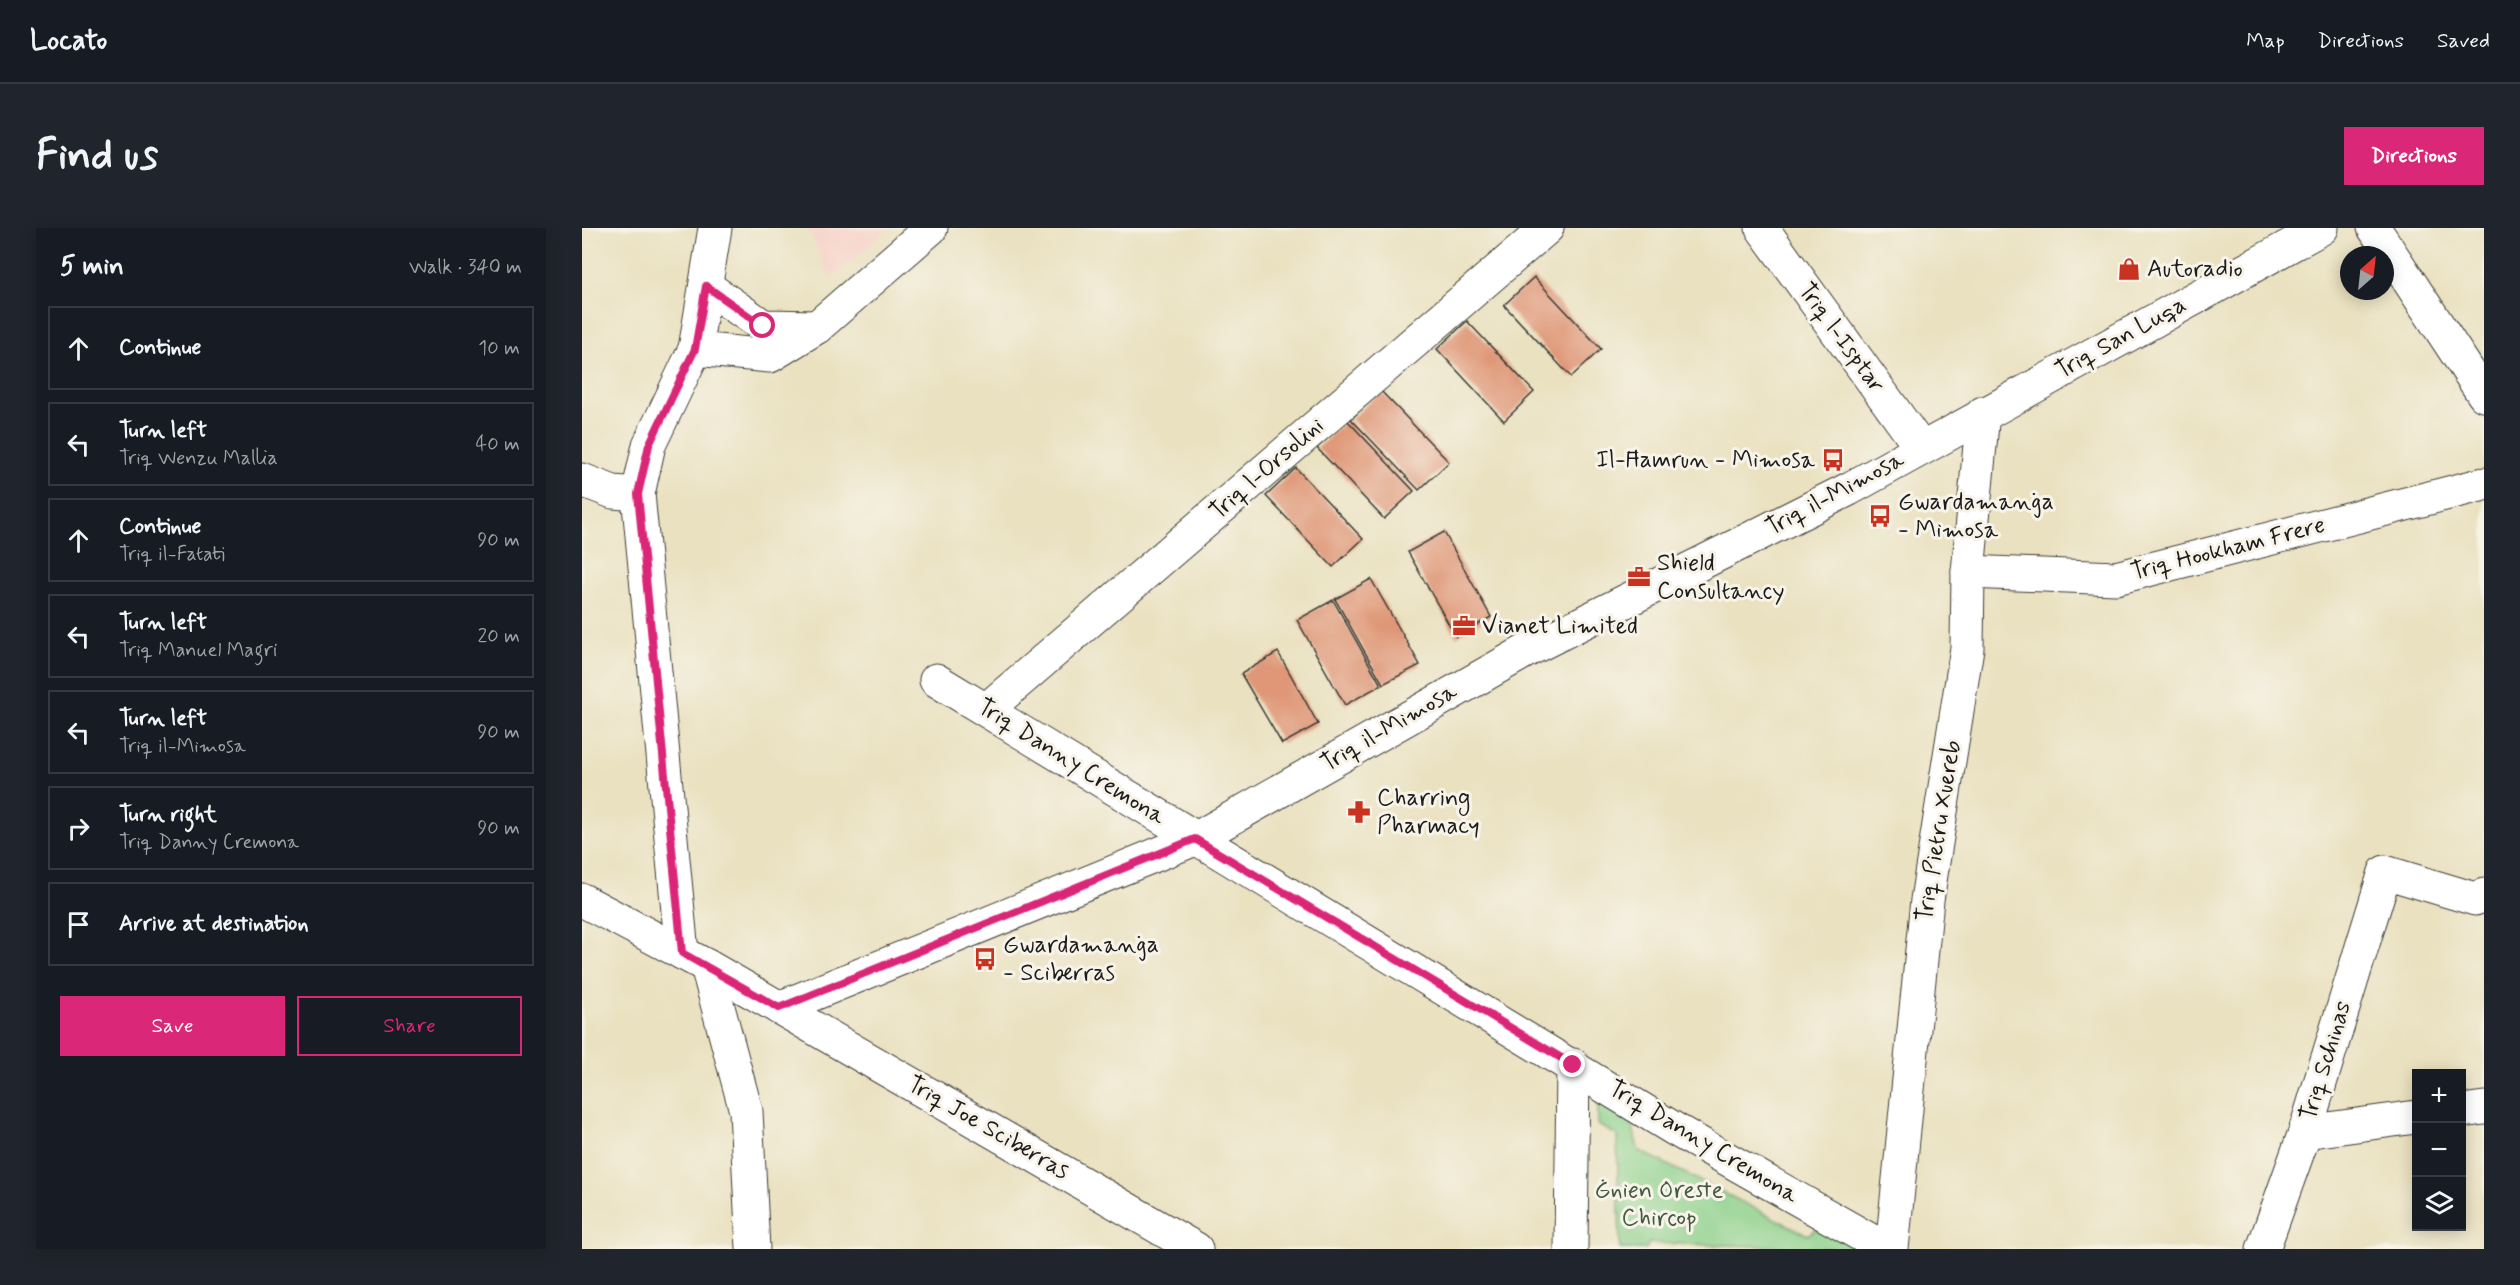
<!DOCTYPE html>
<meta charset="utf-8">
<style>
:root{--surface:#171b24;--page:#20242c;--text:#f1f3f6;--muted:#9ea1a6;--line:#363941;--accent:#db2777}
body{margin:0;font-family:Mynerve,sans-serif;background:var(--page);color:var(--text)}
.controls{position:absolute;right:18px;bottom:18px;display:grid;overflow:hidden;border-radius:0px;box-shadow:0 3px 15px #0003}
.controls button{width:54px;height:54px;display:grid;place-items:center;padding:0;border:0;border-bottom:2px solid var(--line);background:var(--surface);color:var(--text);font:30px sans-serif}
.compass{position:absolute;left:1758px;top:18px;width:54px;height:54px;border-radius:50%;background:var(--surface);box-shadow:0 3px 15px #0003;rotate:27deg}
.stop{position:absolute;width:18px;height:18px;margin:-14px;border:4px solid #db2777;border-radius:50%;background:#fff}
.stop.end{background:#db2777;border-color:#fff;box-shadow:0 2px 6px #0008}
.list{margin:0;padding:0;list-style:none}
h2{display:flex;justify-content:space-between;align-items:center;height:78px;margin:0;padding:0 24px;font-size:26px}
h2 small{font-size:20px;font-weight:400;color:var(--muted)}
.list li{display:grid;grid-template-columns:39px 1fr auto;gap:18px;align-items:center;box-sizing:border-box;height:84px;margin:0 12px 12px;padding:0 12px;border:2px solid var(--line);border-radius:0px}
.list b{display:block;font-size:22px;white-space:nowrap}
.list p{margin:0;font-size:20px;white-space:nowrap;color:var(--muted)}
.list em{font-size:20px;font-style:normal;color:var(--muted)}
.actions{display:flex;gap:12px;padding:18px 24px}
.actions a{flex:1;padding:14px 0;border:2px solid var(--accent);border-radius:0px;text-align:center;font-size:21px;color:var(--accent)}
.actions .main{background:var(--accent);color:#fff}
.icon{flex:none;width:33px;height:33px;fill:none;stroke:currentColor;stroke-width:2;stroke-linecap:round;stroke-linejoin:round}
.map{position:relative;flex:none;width:1902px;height:1021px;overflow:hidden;border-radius:0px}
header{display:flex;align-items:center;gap:36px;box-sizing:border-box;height:84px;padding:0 30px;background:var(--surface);border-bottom:2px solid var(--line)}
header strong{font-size:28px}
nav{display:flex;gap:33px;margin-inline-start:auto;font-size:21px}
.intro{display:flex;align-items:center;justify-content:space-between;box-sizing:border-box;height:144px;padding:0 36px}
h1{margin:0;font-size:42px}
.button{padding:15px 27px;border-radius:0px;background:var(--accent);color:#fff;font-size:21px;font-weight:700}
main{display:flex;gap:36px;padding:0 36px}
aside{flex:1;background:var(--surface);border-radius:0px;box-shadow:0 3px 15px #0003}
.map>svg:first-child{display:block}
</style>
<header>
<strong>Locato</strong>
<nav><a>Map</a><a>Directions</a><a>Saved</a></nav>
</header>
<div class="intro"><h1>Find us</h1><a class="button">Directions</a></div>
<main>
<aside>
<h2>5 min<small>Walk · 340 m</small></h2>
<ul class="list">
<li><svg class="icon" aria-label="ahead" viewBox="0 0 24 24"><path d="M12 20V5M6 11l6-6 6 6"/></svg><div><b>Continue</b></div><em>10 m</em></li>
<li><svg class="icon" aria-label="left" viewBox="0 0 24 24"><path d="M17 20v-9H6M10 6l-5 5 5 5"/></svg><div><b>Turn left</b><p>Triq Wenzu Mallia</p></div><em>40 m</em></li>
<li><svg class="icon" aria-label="ahead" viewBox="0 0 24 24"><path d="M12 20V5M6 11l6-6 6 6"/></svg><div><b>Continue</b><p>Triq il-Fatati</p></div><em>90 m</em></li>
<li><svg class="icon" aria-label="left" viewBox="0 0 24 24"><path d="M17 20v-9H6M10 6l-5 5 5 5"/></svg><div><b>Turn left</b><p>Triq Manuel Magri</p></div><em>20 m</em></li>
<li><svg class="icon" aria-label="left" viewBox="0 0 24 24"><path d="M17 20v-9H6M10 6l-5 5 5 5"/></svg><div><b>Turn left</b><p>Triq il-Mimosa</p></div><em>90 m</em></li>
<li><svg class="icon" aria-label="right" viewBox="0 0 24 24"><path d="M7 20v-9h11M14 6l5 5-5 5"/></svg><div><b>Turn right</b><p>Triq Danny Cremona</p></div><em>90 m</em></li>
<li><svg class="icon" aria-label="arrive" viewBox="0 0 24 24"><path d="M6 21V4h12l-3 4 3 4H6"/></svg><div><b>Arrive at destination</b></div></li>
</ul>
<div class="actions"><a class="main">Save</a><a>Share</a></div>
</aside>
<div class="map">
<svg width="1902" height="1021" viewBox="0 0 1902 1021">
<rect width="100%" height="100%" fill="#f7f3e8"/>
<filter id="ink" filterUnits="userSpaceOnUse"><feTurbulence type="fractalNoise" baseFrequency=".0167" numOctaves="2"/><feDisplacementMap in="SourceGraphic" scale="12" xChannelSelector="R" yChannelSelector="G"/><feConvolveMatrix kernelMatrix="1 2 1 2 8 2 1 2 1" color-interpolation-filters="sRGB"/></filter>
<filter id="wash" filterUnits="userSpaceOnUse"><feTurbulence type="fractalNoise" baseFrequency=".008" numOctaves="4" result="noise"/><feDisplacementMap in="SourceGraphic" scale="24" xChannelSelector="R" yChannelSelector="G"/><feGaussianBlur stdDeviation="1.35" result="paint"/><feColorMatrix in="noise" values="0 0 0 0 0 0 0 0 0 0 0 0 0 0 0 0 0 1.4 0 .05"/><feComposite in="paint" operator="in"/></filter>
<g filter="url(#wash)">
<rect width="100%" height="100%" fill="#eae1c0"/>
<polygon fill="#f7d1c7" points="226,0 308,0 248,51"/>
<polygon fill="#8cd08a" stroke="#547653" stroke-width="1.5" points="1016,867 1048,885 1056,922 1226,1007 1242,994 1281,1021 1067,1015 1064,1021 1038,1021 1035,907 1016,897"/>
<g id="blocks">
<g fill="#df9777">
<polygon points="952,49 1019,121 989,149 922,77"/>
<polygon points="885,93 952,164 922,193 855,121"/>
<polygon points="799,163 867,234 837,262 769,191"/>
<polygon points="765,192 832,263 802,291 735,220"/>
<polygon points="714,240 781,311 751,339 684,268"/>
<polygon points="862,304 909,389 874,409 826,324"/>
<polygon points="789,351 838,437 801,456 753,371"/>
<polygon points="751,372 799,457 763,477 715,392"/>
<polygon points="696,424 736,496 700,516 659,446"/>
</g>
</g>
</g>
<g filter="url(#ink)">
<use href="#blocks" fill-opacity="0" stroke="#3b3a35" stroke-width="1.5"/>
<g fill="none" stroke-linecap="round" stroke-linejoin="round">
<g stroke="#3b3a35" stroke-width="35">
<g id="minor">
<polyline points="1180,0 1339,220"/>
<polyline points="1792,0 1902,167"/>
<polyline points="124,58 181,98 235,99"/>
<polyline points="113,121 188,128 235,99 349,0"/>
<polyline points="0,252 31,264 56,266"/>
<polyline points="1386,344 1534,350 1902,256"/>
<polyline points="354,452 1094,902 1304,1021"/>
<polyline points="404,482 965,0"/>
<polyline points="100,725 56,266 67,217 113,121 133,0"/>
<polyline points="1880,883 1902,880"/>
<polyline points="1723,904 1834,889"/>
<polyline points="989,1021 991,837"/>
<polyline points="1310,1021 1345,672 1385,420 1386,344 1401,185"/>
<polyline points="1681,1021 1723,904 1803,644 1893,671 1902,667"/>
</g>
</g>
<g stroke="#3b3a35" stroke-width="35">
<g id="tertiary">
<polyline points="0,672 125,738 614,1021"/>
<polyline points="125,738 164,883 171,1021"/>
<polyline points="197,780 613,611 944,423 1267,261 1740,0"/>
</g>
</g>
<use href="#minor" stroke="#fff" stroke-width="33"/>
<use href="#tertiary" stroke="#fff" stroke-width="33"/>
</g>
</g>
<g fill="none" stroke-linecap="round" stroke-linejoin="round" filter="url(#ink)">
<polyline stroke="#db2777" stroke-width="8" points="181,98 124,58 113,121 67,217 56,266 100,725 197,780 613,611 991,837"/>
</g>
<defs>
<g id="shop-bare" transform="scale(1.8)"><path d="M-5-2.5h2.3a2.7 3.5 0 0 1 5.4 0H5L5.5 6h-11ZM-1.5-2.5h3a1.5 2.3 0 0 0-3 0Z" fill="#c8321e" stroke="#f7f3e8" stroke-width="2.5" paint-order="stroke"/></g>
<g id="bus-bare" transform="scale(1.8)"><path d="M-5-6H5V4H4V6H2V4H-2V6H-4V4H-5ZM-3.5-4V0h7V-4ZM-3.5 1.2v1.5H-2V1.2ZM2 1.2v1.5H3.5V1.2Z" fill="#c8321e" stroke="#f7f3e8" stroke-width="2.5" paint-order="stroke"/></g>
<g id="office-bare" transform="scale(1.8)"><path d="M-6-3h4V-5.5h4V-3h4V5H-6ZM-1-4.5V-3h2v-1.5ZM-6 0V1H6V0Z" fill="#c8321e" stroke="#f7f3e8" stroke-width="2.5" paint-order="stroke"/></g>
<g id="pharmacy-bare" transform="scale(1.8)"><path d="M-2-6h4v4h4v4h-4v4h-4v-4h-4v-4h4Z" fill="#c8321e" stroke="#f7f3e8" stroke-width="2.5" paint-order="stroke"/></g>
</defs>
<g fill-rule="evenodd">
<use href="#shop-bare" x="1547" y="41"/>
<use href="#bus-bare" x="1251" y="232"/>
<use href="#bus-bare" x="1298" y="288"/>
<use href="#office-bare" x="1057" y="349"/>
<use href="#office-bare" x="882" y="398"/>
<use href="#pharmacy-bare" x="777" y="584"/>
<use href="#bus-bare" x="403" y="731"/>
</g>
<g text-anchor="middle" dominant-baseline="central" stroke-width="6" stroke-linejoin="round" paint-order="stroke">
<g font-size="24" fill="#1c1c1c" stroke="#f7f3e8" text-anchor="start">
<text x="1565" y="41">Autoradio</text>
<text x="1233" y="232" text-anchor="end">Il-Ħamrun - Mimosa</text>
<text x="1316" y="274">Gwardamanġa<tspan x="1316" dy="28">- Mimosa</tspan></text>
<text x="1075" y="335">Shield<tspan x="1075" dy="28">Consultancy</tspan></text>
<text x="900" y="398">Vianet Limited</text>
<text x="795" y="570">Charring<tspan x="795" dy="28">Pharmacy</tspan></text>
<text x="421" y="717">Gwardamanġa<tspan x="421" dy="28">- Sciberras</tspan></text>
</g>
<g font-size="24" fill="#1c1c1c" stroke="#f7f3e8">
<text transform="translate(1259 110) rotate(54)">Triq l-Isptar</text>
<text transform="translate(1539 110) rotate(-29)">Triq San Luqa</text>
<text transform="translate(685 241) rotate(-41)">Triq l-Orsolini</text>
<text transform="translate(1253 266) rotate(-28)">Triq il-Mimosa</text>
<text transform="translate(1646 321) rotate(-14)">Triq Hookham Frere</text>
<text transform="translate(807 500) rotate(-30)">Triq il-Mimosa</text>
<text transform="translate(489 534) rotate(32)">Triq Danny Cremona</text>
<text transform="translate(1357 603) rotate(-81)">Triq Pietru Xuereb</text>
<text transform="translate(1744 833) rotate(-73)">Triq Schinas</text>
<text transform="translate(406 900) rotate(30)">Triq Joe Sciberras</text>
<text transform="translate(1121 914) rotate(31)">Triq Danny Cremona</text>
</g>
<g font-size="24" fill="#435b42" stroke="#f7f3e8">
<text x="1077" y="962">Ġnien Oreste<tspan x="1077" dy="28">Chircop</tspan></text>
</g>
</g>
</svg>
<div class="controls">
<button>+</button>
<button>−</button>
<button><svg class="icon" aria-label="layers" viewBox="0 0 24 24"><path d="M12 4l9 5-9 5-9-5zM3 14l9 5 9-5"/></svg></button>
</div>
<svg class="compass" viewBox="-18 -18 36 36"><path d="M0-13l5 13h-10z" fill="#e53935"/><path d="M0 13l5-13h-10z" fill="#9ea1a6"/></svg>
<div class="stop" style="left:181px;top:98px"></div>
<div class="stop end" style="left:991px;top:837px"></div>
</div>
</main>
